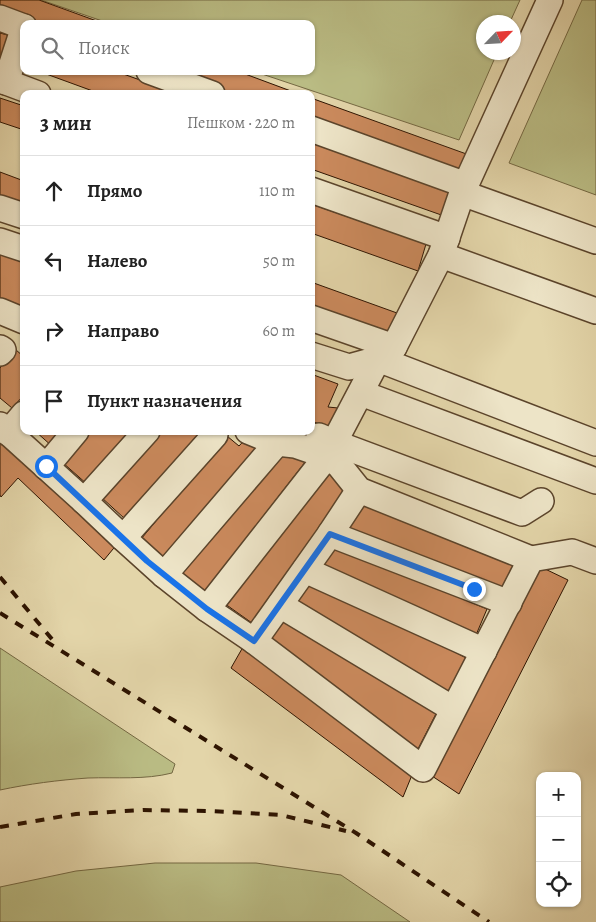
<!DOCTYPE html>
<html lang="ru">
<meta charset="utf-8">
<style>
:root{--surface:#fff;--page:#f6f6f6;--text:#222;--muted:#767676;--line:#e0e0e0}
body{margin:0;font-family:Alegreya,serif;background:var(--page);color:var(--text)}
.controls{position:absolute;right:15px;bottom:15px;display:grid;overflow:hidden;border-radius:10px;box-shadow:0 1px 4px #0004}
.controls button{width:45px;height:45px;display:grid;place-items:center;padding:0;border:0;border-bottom:1px solid var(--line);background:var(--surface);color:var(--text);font:25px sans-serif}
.compass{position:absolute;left:476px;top:15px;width:45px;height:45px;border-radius:50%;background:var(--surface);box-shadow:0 1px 4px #0004;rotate:65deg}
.stop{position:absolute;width:15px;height:15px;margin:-11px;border:4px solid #1a73e8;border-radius:50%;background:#fff}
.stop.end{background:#1a73e8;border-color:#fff;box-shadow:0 1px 5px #0008}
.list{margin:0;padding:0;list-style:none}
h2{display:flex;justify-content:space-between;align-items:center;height:65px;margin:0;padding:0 20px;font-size:21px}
h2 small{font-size:16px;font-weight:400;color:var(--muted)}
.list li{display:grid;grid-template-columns:32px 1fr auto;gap:15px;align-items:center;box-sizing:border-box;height:70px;padding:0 20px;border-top:1px solid var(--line)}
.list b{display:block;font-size:19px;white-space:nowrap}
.list em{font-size:16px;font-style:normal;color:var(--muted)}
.icon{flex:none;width:28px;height:28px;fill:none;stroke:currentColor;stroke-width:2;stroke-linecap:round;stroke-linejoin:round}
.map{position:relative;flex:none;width:596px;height:922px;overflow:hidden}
.search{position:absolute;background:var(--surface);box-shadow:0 1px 4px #0004;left:20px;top:20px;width:295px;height:55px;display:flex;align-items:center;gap:12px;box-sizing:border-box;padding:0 18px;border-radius:10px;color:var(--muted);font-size:19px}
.panel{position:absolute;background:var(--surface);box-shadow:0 1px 4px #0004;left:20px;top:90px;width:295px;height:345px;border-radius:10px}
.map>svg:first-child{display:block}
</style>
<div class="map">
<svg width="596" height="922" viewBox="0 0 596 922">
<rect width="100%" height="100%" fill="#e3d5a9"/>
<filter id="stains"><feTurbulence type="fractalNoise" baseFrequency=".004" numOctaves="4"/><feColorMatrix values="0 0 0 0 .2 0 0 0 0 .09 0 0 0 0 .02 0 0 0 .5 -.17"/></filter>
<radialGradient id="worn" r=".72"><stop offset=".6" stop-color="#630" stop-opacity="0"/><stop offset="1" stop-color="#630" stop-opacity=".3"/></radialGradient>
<g fill="#babc84" stroke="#746842">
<polygon points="41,0 520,0 510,22 484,22 484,52 497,53 459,140 253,71 311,71 311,24 111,24"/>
<polygon points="582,0 596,0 596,195 509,163"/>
<path d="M0,648L175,764L172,773C145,780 116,777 88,778C59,780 28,784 0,790Z"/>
<polygon points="155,863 256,863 341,875 410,922 0,922 0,887 76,871"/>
</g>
<g fill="#cb8a5d" stroke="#2e1401">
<polygon points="0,0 39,0 105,24 34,24 0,11"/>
<polygon points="0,33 11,36 3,58 0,57"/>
<polygon points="38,71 115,71 179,94 101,94"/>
<polygon points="166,71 237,71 299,94 229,94"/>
<polygon points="0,98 24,106 24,130 0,122"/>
<polygon points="311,98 472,156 464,178 311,123"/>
<polygon points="311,140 455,191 447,217 311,169"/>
<polygon points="0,172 24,181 24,204 0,196"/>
<polygon points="311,204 426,244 418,271 311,233"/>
<polygon points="0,253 24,263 24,311 0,302"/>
<polygon points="311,282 397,313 391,335 311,307"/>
<polygon points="15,349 24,357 24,395 12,408 0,398 0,368"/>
<polygon points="311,374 338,384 328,407 338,408 331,428 311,421"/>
<polygon points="35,431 67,431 53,447"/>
<polygon points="88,431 134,431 88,485 62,462"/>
<polygon points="160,431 203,431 125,519 101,497"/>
<polygon points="0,433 118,543 104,560 18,478 1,497 0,495"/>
<polygon points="250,434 262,445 165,560 141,539 227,436 239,446"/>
<polygon points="279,449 290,458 295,451 306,461 202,595 180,577"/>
<polygon points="327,465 351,486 252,623 221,601"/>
<polygon points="365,501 519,565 505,592 349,529"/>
<polygon points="328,543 487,609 476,635 317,569"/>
<polygon points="541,567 568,580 459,794 432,776"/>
<polygon points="309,577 470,660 448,694 293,604"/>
<polygon points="286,619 438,710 418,749 268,642"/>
<polygon points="243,647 412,775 403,797 231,668"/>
</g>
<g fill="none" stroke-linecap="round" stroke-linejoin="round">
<g stroke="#5b442b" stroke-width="28">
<g id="minor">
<polyline points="0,18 24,27"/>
<polyline points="149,71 212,94"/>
<polyline points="0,80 6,82 24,27"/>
<polyline points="6,82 38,94"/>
<polyline points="311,129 466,185"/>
<polyline points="311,190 447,238"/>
<polyline points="462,193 596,241"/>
<polyline points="0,208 24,216"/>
<polyline points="0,241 24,249"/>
<polyline points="441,255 596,311"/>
<polyline points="0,311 24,321"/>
<polyline points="311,318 394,347"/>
<polyline points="0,348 3,350 0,353"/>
<polyline points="311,355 349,367 378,359 596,443"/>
<polyline points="361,393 596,481"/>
<polyline points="0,425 84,501 123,538 164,575 207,609 254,641 423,769 531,559 572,552 596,561"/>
<polyline points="248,431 277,443 295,445 327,456 339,465 359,490 531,559"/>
<polyline points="8,433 24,414"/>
<polyline points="319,436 335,443 522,513 541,501"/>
<polyline points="46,467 76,431"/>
<polyline points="84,501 147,431"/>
<polyline points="330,534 509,603"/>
<polyline points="123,538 215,435"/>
<polyline points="305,570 484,651"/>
<polyline points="164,575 277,443"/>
<polyline points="280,605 453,709"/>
<polyline points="207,609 327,456 378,359 394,347 441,255 462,193 550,0"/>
<polyline points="254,641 330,534 359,490"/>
</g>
</g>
<use href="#minor" stroke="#ede4c7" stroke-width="25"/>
<g stroke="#2e1401" stroke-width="4" stroke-dasharray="9 9" stroke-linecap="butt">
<polyline points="0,577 56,644"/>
<polyline points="0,613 356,833 489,922"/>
<polyline points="0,827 76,814 143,810 209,811 281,815 346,831"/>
</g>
</g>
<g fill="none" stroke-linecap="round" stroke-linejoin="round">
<polyline stroke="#1a73e8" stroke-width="6" points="46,466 147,561 207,609 254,641 330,534 474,589"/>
</g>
<rect width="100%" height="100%" filter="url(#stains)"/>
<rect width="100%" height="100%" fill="url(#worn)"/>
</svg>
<div class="controls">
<button>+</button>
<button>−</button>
<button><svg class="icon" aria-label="locate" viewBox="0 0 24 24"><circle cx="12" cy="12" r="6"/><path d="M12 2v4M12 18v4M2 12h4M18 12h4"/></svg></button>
</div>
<svg class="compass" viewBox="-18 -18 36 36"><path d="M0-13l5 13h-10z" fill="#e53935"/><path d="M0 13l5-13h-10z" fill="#767676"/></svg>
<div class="stop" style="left:46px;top:466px"></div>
<div class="stop end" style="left:474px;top:589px"></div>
<div class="search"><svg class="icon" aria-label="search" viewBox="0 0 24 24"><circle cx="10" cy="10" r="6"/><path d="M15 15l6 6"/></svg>Поиск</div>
<section class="panel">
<h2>3 мин<small>Пешком · 220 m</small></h2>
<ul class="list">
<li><svg class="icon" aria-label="ahead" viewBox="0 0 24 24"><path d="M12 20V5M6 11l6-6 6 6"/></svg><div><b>Прямо</b></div><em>110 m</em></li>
<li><svg class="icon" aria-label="left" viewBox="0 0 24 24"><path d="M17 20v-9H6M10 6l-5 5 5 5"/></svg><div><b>Налево</b></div><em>50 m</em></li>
<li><svg class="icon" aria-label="right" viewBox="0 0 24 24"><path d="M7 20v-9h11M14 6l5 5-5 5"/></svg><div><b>Направо</b></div><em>60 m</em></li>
<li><svg class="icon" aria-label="arrive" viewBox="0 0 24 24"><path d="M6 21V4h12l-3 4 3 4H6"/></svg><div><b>Пункт назначения</b></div></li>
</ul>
</section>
</div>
